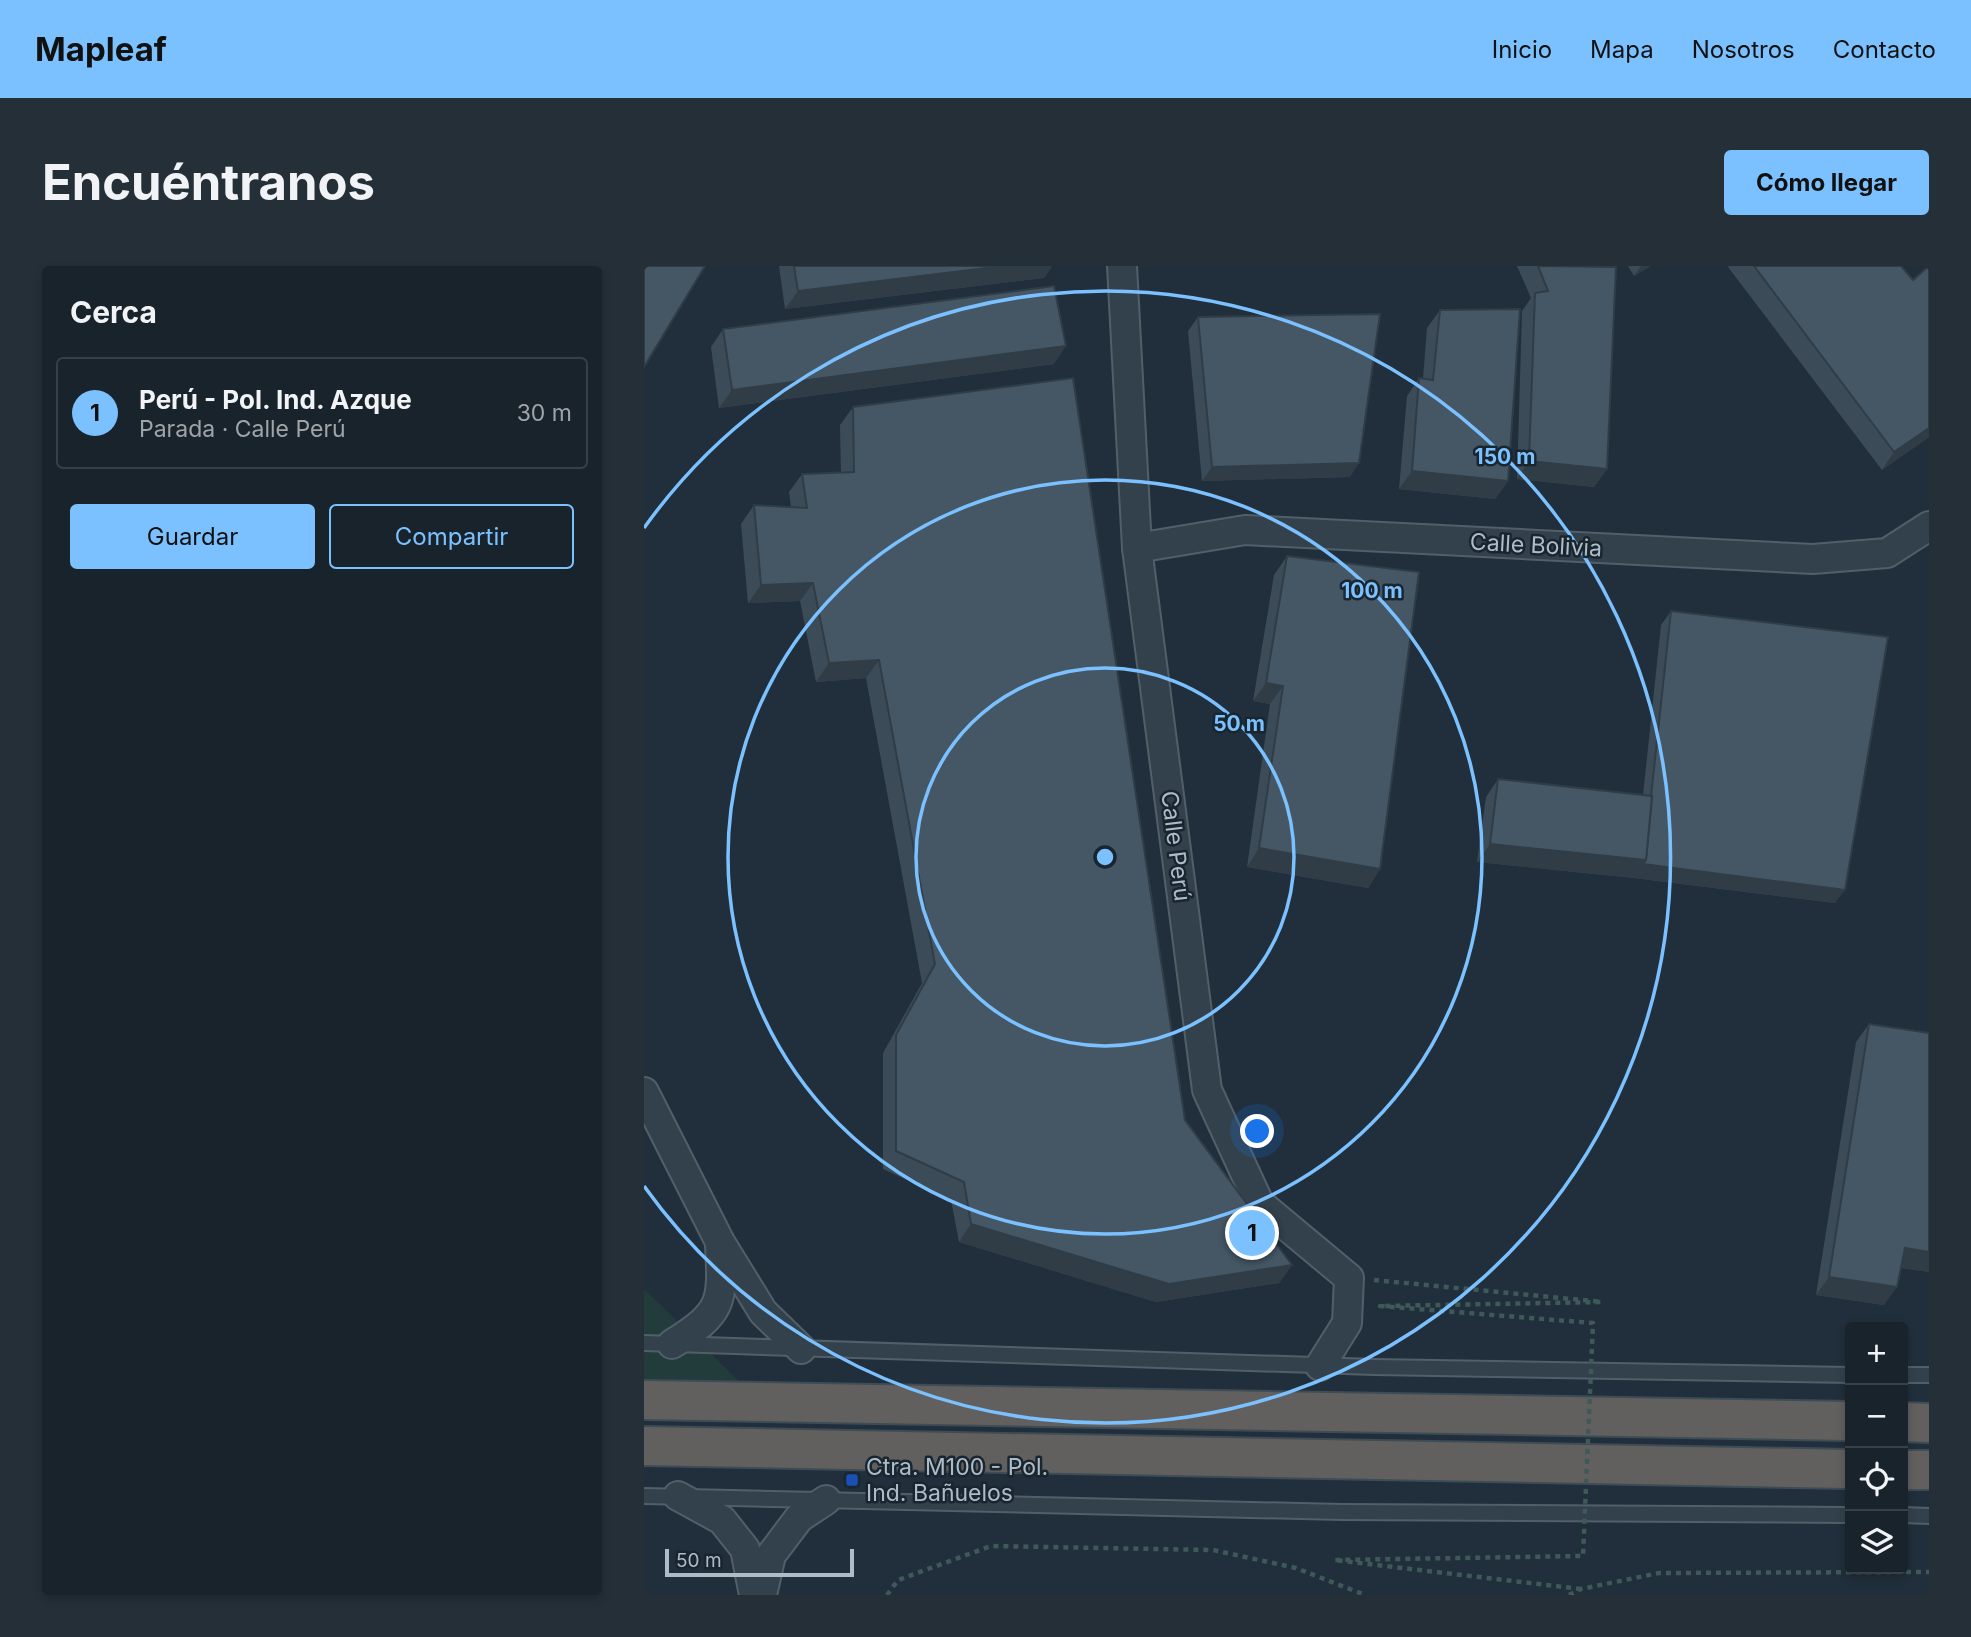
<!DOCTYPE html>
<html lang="es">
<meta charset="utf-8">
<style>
:root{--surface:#18232c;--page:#252f38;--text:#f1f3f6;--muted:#9fa4a9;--line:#364048;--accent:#7cc1ff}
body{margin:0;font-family:Inter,sans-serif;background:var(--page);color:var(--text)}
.controls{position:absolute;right:21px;bottom:21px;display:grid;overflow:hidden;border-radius:7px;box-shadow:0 4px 10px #0003}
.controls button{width:63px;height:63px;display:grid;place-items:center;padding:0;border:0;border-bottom:2px solid var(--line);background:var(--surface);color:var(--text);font:35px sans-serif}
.scale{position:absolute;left:21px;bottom:18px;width:189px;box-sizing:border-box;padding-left:7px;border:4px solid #aebcc8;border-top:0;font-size:19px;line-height:24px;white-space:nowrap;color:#aebcc8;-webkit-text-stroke:5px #192630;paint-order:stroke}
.you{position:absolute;left:614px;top:866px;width:24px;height:24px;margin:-18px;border:5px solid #fff;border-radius:50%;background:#1a73e8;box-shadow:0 0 0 10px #1a73e833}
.badge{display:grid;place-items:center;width:46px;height:46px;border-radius:50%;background:var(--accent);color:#111;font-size:23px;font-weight:700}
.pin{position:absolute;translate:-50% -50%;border:4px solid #fff;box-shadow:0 2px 7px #0006}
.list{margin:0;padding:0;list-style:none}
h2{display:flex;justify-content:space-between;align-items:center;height:91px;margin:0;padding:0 28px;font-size:30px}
h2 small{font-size:23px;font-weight:400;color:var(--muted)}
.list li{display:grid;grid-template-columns:46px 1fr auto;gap:21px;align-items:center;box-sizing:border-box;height:112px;margin:0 14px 14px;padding:0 14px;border:2px solid var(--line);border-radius:7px}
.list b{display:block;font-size:26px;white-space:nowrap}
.list p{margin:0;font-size:23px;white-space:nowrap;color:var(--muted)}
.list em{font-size:23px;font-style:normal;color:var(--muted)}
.actions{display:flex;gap:14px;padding:21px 28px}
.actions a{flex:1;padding:16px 0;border:2px solid var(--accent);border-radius:7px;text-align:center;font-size:24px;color:var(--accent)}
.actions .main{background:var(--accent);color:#111}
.icon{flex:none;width:38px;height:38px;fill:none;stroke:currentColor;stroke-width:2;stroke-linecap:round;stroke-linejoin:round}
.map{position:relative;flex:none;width:1285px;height:1329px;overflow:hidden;border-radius:7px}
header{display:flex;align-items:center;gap:42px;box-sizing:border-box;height:98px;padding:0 35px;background:var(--accent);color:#111}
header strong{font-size:33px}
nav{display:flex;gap:38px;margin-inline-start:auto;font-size:24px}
.intro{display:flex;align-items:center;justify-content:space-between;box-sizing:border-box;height:168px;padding:0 42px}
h1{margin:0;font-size:49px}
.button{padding:18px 32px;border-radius:7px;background:var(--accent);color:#111;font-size:24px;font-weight:700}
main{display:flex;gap:42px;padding:0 42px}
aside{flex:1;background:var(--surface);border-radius:7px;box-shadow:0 4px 10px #0003}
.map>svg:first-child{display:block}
</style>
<header>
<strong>Mapleaf</strong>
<nav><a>Inicio</a><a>Mapa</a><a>Nosotros</a><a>Contacto</a></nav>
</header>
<div class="intro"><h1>Encuéntranos</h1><a class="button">Cómo llegar</a></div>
<main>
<aside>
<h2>Cerca<small></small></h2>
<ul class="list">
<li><span class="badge">1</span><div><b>Perú - Pol. Ind. Azque</b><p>Parada · Calle Perú</p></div><em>30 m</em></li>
</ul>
<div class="actions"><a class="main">Guardar</a><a>Compartir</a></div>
</aside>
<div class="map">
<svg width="1285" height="1329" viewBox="0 0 1285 1329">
<rect width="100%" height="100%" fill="#202f3b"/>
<polygon fill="#223c3c" points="0,1023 103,1123 0,1125"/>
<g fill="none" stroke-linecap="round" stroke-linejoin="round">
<g stroke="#515f69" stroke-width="18">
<g id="service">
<polyline points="0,1077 730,1101 1206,1109"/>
<polyline points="1259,1109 1285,1109"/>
<polyline points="0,1230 698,1246 1206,1249"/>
<polyline points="1259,1249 1285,1250"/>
</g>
</g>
<g stroke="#515f69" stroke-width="32">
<g id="minor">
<polyline points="478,0 493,282 563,824 615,937 705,1012 703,1057 676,1100"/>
<polyline points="493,282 601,264 1169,293 1243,287 1285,260"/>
<polyline points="0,826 76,976 119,1046 157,1083"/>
<path d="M28,1078C79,1046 79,1037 76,979"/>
<polyline points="34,1230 78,1254 101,1283 110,1329"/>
<polyline points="118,1329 127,1289 155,1252 182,1234"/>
</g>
</g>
<g stroke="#3e4c56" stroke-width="42">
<g id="trunk">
<polyline points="0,1134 1206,1155"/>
<polyline points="1259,1156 1285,1157"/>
<polyline points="0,1180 1206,1203"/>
<polyline points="1259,1204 1285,1204"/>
</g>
</g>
<g stroke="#3f5958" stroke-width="4.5" stroke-dasharray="5 5" stroke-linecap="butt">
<polyline points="730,1014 959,1036"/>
<polyline points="243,1329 254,1314 347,1280 569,1284 652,1302 721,1329"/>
<polyline points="925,1329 937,1323 1015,1307 1285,1306"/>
</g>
<use href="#service" stroke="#33414c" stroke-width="14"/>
<use href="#minor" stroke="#33414c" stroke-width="28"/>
<use href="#trunk" stroke="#62605e" stroke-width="38"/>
<polyline stroke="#3f5958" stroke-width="4.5" stroke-dasharray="5 5" stroke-linecap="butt" points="937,1323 690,1294 939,1290 949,1057 736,1040 959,1036"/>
</g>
<g fill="#3b4b57">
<polygon points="135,0 408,0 400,12 141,43"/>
<polygon points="873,0 972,0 963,203 950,221 873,213 878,45 887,32"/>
<polygon points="984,0 1007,0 990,10"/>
<polygon points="1085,0 1257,0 1285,171 1238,204 1084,1"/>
<polygon points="796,44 864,215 851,233 755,223 763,130 775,112 779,112 783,62"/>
<polygon points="554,51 706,211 558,215 544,65"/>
<polygon points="79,63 410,98 75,142 67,81"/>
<polygon points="209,141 541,854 648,999 635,1017 512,1036 315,976 307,934 239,903 239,787 278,717 222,412 172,416 156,335 104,337 97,258 110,239 147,241 145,226 158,208 197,207 196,159"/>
<polygon points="643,290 736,603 724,622 603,601 626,438 609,435 630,309"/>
<polygon points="1027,345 1191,637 990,612 833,596 842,531 854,513 999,529 1017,359"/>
<polygon points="1225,758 1285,767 1285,1006 1257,1002 1240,1039 1172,1029 1212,776"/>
</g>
<g fill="#303d47">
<polygon points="359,0 408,0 400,12 141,43 154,25"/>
<polygon points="997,0 1007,0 990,10"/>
<polygon points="422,80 410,98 75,142 88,124"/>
<polygon points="1285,162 1285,171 1238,204 1250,186"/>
<polygon points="885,195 963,203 950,221 873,213"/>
<polygon points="715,197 706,211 558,215 568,201"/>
<polygon points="768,205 864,215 851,233 755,223"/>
<polygon points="169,317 156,335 104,337 117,319"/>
<polygon points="235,394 222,412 172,416 185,397"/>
<polygon points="622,417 639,420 626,438 609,435"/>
<polygon points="846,578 1002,594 1201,624 1191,637 990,612 833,596"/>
<polygon points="615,582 736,603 724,622 603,601"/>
<polygon points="327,958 648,999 635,1017 512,1036 315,976"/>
<polygon points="1261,982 1285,986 1285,1006 1248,1000"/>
<polygon points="1185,1011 1253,1021 1240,1039 1172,1029"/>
</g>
<g fill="#455765" stroke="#303d47" stroke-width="2">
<polygon points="0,0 61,0 0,101"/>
<polygon points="150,0 359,0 154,25"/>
<polygon points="894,0 972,1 963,203 885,195 891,27 904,25"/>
<polygon points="1110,0 1257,0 1269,14 1285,0 1285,162 1250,186"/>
<polygon points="410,20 422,80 88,124 79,63"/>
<polygon points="876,43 864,215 768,205 775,112 789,114 796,44"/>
<polygon points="736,48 715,197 568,201 554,51"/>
<polygon points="429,112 541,854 648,999 525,1018 327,958 320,916 252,885 252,769 291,698 235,394 185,397 169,317 117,319 110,239 163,242 158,208 210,206 209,141"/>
<polygon points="643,290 775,306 736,603 615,582 639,420 622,417"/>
<polygon points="1027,345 1244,371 1201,624 999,598 1002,594 1008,530 1007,530"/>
<polygon points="854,513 1008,530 1002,594 846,578"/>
<polygon points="1225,758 1285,767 1285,986 1261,982 1253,1021 1185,1011"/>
</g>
<g fill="none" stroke="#7cc1ff" stroke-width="3.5">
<circle cx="461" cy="591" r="189"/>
<circle cx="461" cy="591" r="377"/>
<path d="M0 262A566 566 0 1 1 0 920"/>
</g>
<rect fill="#1a4fb4" stroke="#192630" stroke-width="2.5" x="201" y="1207" width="14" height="14" rx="3.5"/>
<g text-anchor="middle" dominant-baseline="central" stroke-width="5" stroke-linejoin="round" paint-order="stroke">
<g font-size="23" fill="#aebcc8" stroke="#192630">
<text transform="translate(892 279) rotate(3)">Calle Bolivia</text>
<text transform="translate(532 580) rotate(83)">Calle Perú</text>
</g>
<g font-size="23" fill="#aebcc8" stroke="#192630" text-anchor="start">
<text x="222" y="1201">Ctra. M100 - Pol.<tspan x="222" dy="26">Ind. Bañuelos</tspan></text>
</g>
</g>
<circle cx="461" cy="591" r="10" fill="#7cc1ff" stroke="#192630" stroke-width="3.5"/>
<g font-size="21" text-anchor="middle" font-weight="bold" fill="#7cc1ff" stroke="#192630" stroke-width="5" stroke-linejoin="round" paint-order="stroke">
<text x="861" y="198">150 m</text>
<text x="728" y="332">100 m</text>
<text x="595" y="465">50 m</text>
</g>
</svg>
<div class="controls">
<button>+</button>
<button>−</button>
<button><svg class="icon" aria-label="locate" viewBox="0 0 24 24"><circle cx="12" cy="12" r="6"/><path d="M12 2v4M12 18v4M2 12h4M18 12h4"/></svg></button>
<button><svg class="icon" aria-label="layers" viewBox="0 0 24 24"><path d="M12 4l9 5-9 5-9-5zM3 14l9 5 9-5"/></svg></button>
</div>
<div class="scale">50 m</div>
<div class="you"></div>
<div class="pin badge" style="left:608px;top:967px">1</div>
</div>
</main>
